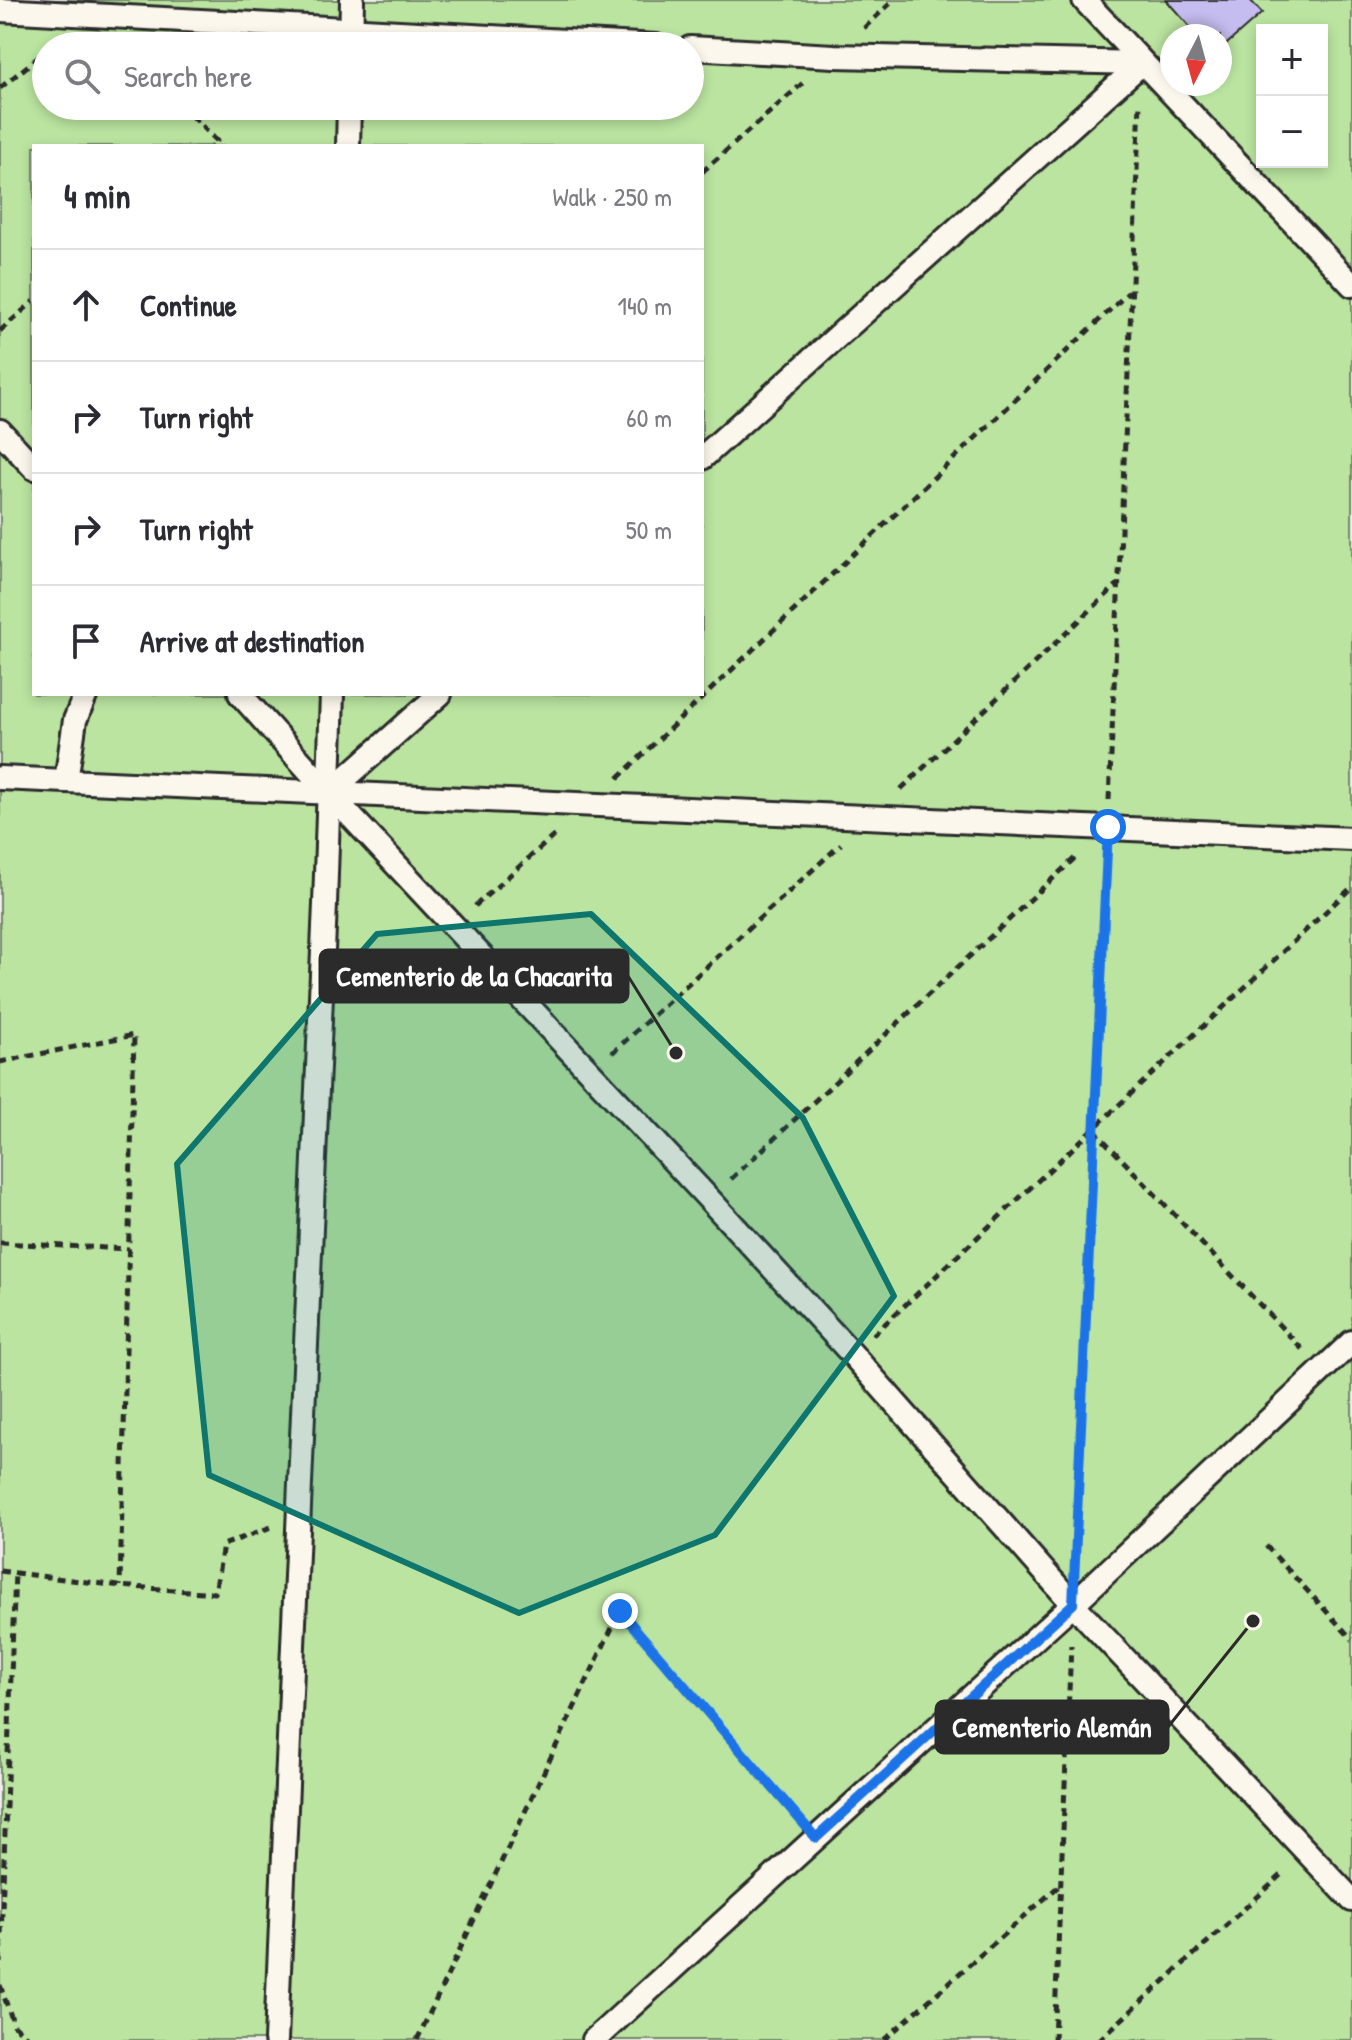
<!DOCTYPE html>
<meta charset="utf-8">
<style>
:root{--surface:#fff;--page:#f7f7f7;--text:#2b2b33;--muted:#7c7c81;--line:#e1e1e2}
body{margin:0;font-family:"Patrick Hand",sans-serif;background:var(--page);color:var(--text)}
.controls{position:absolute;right:24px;top:24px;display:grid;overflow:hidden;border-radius:0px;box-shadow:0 4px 12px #0003}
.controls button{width:72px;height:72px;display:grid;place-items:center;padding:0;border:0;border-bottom:2px solid var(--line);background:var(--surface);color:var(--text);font:40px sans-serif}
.compass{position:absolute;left:1160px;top:24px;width:72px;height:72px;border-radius:50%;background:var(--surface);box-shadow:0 4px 12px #0003;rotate:186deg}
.stop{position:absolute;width:24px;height:24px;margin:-18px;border:6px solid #1a73e8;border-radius:50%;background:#fff}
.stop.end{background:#1a73e8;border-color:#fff;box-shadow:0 2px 8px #0008}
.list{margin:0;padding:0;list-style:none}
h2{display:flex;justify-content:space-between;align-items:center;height:104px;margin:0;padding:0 32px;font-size:34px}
h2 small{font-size:26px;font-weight:400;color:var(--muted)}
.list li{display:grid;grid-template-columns:52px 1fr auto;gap:24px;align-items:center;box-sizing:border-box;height:112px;padding:0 32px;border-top:2px solid var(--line)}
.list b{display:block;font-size:30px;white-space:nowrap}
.list em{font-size:26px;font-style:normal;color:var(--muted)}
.icon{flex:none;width:44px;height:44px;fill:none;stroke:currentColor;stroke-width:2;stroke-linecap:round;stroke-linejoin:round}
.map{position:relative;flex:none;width:1352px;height:2040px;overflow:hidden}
.search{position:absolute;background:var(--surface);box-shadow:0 4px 12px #0003;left:32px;top:32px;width:672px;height:88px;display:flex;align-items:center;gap:20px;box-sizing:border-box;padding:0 28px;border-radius:44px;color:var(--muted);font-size:30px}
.panel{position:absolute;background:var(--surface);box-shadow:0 4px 12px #0003;left:32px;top:144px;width:672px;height:552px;border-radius:0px}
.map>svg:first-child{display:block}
</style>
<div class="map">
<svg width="1352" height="2040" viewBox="0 0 1352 2040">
<rect width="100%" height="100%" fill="#f0ebed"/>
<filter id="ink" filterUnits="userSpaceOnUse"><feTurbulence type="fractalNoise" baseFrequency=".0125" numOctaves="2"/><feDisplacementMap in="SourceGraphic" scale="16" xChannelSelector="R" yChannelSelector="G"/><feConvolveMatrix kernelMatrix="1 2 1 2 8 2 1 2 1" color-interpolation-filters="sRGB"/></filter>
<g filter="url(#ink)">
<path fill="#bae4a0" stroke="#728866" stroke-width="2" fill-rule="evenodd" d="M0,0H1352V2040H0ZM1262,30H1322V162H1262ZM1172,36H1220V84H1172ZM46,46H690V106H46ZM34,146H702V694H34Z"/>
<polygon fill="#c5bdef" stroke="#2b2b2b" stroke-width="2" points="1166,0 1250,0 1262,13 1220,50 1220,36 1198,36"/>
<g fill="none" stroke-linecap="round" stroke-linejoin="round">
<g stroke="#2b2b2b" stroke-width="28">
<g id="service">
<polyline points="1084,0 1352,285"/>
<polyline points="0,10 657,46"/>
<polyline points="351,46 352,0"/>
<polyline points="690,48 834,56 1142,63"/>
<polyline points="348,146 349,106"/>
<polyline points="0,431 34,468"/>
<polyline points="702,458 1142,63"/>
<polyline points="240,694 329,793 709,1199 852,1354 1073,1604 1352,1900"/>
<polyline points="0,778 1352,839"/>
<polyline points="66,781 75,720 86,694"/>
<polyline points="329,793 440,694"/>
<polyline points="276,2040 325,904 332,694"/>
<polyline points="594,2040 1073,1604 1352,1342"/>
</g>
</g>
<g stroke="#2b2b2b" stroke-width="5" stroke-dasharray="8 6" stroke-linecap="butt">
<polyline points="864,28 894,0"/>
<polyline points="0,88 46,51"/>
<polyline points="182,106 217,141 212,146"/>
<polyline points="702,172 803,83"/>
<polyline points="0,331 34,301"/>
<polyline points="618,778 1132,289"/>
<polyline points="901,789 1118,584"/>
<polyline points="1109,800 1140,103"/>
<polyline points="475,906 557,833"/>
<polyline points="612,1053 841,844"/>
<polyline points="0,1062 134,1035 120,1586"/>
<polyline points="1094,1130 1302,1349"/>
<polyline points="731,1179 1077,856"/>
<polyline points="0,1243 129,1249"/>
<polyline points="873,1335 1352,887"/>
<polyline points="1266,1546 1352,1639"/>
<polyline points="1075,1559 1107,854"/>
<polyline points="0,1571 120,1586 215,1593 223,1545 271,1527"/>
<polyline points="0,1963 15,1572"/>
<polyline points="0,1985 14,2025 31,2040"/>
<polyline points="417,2040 620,1611 797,1816"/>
<polyline points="884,2040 1060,1885"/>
<polyline points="1054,2040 1071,1645"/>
<polyline points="1099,2040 1285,1872"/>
</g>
<use href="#service" stroke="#fbf7ec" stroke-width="22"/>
</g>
</g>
<g fill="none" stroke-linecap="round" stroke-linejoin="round" filter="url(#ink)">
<polyline stroke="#1a73e8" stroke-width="10" points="620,1611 816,1838 1073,1604 1108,827"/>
</g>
<path fill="#0f766e" fill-opacity="0.2" stroke="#0f766e" stroke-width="6" stroke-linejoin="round" d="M591,914L803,1118L894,1296L715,1535L519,1613L209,1475L177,1164L377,934Z"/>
<path fill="none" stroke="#2b2b2b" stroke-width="3" d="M676 1053L628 976M1253 1621L1168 1727"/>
<g fill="#2b2b2b" stroke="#fbf7ec" stroke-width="3">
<circle cx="676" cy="1053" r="8"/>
<circle cx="1253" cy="1621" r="8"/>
</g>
<g fill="#2b2b2b" stroke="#2b2b2b" stroke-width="3">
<rect x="320" y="950" width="308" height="52" rx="8"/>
<rect x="936" y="1701" width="232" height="52" rx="8"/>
</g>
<g font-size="28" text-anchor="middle" font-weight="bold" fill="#fff">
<text x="474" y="986">Cementerio de la Chacarita</text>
<text x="1052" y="1737">Cementerio Alemán</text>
</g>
</svg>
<div class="controls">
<button>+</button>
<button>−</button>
</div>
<svg class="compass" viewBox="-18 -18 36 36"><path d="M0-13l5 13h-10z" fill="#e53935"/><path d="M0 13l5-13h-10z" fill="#7c7c81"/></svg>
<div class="stop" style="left:1108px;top:827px"></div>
<div class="stop end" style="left:620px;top:1611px"></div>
<div class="search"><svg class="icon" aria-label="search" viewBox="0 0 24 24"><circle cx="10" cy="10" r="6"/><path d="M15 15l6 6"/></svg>Search here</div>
<section class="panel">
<h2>4 min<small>Walk · 250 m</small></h2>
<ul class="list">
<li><svg class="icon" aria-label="ahead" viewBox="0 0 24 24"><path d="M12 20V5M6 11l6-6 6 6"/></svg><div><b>Continue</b></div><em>140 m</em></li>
<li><svg class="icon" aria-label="right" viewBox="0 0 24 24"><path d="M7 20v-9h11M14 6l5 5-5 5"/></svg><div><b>Turn right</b></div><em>60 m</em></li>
<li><svg class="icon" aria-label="right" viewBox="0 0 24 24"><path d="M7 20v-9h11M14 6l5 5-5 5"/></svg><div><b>Turn right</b></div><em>50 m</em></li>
<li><svg class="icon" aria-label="arrive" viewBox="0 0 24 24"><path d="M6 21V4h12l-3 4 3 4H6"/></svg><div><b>Arrive at destination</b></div></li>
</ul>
</section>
</div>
